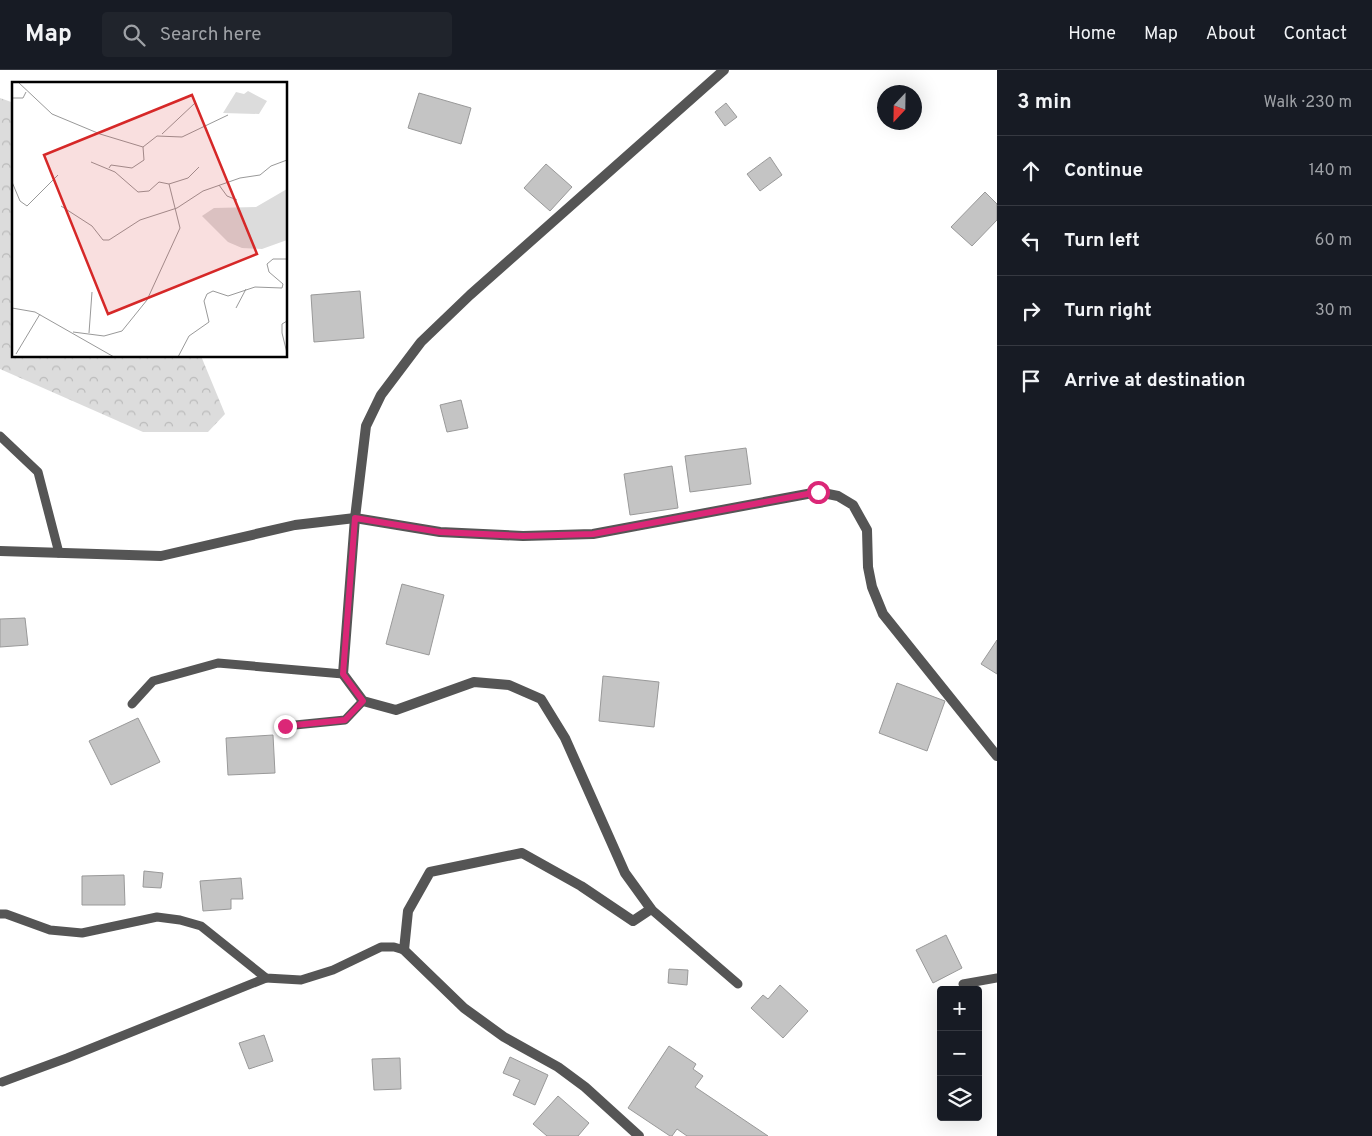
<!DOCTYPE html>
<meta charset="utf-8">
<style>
:root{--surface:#171b24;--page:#20242c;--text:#f1f3f6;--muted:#9ea1a6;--line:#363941}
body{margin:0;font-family:Overpass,sans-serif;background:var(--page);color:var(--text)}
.controls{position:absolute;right:15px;bottom:15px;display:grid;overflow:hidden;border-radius:5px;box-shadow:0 5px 20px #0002}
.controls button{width:45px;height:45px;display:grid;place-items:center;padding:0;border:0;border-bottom:1px solid var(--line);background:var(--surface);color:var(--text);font:25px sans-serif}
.compass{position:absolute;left:877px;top:15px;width:45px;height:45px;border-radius:50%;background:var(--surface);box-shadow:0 5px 20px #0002;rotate:202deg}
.stop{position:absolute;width:15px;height:15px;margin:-11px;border:4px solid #db2777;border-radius:50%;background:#fff}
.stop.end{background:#db2777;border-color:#fff;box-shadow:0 1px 5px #0008}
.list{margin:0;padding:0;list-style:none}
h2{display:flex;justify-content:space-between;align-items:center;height:65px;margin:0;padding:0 20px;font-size:21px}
h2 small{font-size:16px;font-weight:400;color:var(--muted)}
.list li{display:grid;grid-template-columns:32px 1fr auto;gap:15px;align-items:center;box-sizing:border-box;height:70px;padding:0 20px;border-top:1px solid var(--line)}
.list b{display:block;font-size:19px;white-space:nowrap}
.list em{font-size:16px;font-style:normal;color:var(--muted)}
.icon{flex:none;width:28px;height:28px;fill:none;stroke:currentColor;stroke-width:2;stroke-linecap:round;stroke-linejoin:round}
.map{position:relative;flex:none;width:997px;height:1066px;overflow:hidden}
header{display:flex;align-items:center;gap:30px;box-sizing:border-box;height:70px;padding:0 25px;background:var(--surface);border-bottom:1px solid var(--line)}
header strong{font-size:24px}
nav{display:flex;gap:28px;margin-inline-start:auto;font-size:18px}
.search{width:350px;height:45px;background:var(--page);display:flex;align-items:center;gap:12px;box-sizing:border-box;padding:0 18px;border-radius:5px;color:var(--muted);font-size:19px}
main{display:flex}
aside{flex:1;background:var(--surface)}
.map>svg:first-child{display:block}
</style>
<header>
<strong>Map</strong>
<div class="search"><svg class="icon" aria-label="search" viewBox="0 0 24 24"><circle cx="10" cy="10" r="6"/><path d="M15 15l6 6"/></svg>Search here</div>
<nav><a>Home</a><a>Map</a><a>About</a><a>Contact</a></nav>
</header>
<main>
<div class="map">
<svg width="997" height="1066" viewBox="0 0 997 1066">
<defs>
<pattern id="forest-crowns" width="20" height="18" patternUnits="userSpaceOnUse" patternTransform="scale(1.25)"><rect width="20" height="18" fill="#dcdcdc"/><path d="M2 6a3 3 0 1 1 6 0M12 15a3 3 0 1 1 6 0" fill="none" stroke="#bbb"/></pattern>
</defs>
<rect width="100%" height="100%" fill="#fff"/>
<polygon fill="url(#forest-crowns)" points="0,28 14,33 14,286 201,286 225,344 208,362 143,362 0,299"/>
<g fill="#c4c4c4" stroke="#999">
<polygon points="419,23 471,38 461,74 408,58"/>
<polygon points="726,33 737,47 725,56 715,42"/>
<polygon points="770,87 782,105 760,121 747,104"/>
<polygon points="546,94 572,117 550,141 524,118"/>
<polygon points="985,122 997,134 997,150 972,176 951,157"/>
<polygon points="360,221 364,268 314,272 311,225"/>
<polygon points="461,330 468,358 447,362 440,335"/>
<polygon points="746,378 751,414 690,422 685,386"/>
<polygon points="672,396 678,438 630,445 624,404"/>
<polygon points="402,514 444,525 429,585 386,574"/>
<polygon points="25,548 28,575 0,577 0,549"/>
<polygon points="997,570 997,604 981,594"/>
<polygon points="603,606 659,612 654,657 599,651"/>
<polygon points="897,613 945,631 927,681 879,663"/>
<polygon points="138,648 160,692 111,715 89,671"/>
<polygon points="273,665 275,703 228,705 226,668"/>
<polygon points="144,801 163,803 161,818 143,817"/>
<polygon points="124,805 125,835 82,835 82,806"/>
<polygon points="241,808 243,829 231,829 231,839 203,841 200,811"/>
<polygon points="946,865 962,898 933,913 916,880"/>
<polygon points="669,899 688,900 687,915 668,913"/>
<polygon points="780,915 808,941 783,968 751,938 763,925 768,929"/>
<polygon points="264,965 273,991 249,999 239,973"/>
<polygon points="669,976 696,994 693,999 703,1006 695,1017 768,1066 687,1066 677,1059 672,1066 670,1066 628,1038"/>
<polygon points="510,987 548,1005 535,1035 513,1025 520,1010 503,1003"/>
<polygon points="400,988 401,1019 374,1020 372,989"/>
<polygon points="558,1026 589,1053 578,1066 547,1066 533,1054"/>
</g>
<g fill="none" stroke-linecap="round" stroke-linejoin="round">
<g stroke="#555" stroke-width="9">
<polyline points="0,366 38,402 59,483"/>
<polyline points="132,634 153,611 218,593 343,604"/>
<polyline points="285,656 345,650 363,631"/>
<polyline points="651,839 738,914"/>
<polyline points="0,844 6,844 50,860 82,863 157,847 180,850 201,856 266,908 301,910 333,900 381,877 394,877 404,880"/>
<polyline points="963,914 997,908"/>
<polyline points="2,1012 67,988 266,908"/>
</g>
<g stroke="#555" stroke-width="10">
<polyline points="0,481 161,486 295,455 355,448 440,462 523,466 593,464 818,422 838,426 853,435 867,460 868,497 872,517 883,544 997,686"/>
<polyline points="639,1066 585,1017 558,997 504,967 464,938 404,880 408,841 430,802 522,783 581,816 633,851 651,839 625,803 565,668 541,629 509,615 474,612 396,640 363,631 343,604 355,448 366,356 381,325 421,272 470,225 724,0"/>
</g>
</g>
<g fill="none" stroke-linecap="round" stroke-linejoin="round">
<polyline stroke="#db2777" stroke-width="6" points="285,656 345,650 363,631 343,604 355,448 440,462 523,466 593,464 818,422"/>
</g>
<g transform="translate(12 12)">
<rect width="275" height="275" fill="#fff"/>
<path d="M275,107V158L250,167L230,166L216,160L190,134L202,126L244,125Z" fill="#dcdcdc"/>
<path d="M236,9L255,19L247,32L211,31L224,10L232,12Z" fill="#dcdcdc"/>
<path fill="none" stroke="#999" stroke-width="1" d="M6,0L40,32L88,52L131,65M0,16H11L14,10M150,52L183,21M131,65L145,54L170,55L216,33M97,86L99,83L120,86L132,78L131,65M0,100L8,119L15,124L46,93M157,102L176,96L187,85M207,103L215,114L225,118M49,124L80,144L91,158H97L128,138L165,126L191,109L228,96L248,93L259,84L275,78M0,226L23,230L102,275M224,226L234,207M275,239L270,242V251L275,271M61,250L92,254L110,249L135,218L168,146L157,102L147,100L137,109L126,110L103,90L79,80M77,251L80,210M4,272L28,232M166,275L177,254L197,240L192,219L195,212L201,209L216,214L243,205L270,206L271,202L257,190L255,182L261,177H275"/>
<path fill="#d62828" fill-opacity="0.15" stroke="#d62828" stroke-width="2.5" d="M180,13L245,172L96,232L32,73Z"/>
<rect width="275" height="275" fill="none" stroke="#000" stroke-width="2.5"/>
</g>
</svg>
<div class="controls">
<button>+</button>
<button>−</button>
<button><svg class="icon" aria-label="layers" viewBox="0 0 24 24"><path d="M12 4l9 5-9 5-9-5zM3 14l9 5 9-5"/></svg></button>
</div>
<svg class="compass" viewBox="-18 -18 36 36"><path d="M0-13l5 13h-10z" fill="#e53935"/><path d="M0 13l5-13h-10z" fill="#9ea1a6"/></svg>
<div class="stop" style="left:818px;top:422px"></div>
<div class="stop end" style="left:285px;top:656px"></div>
</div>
<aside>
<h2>3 min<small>Walk · 230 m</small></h2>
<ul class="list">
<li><svg class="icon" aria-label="ahead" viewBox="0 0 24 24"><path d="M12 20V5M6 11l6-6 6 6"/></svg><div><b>Continue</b></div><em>140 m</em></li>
<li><svg class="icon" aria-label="left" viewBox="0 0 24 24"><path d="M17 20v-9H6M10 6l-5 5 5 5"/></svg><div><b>Turn left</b></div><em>60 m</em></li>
<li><svg class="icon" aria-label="right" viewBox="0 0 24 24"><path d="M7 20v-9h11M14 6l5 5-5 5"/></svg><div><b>Turn right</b></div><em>30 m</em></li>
<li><svg class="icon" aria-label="arrive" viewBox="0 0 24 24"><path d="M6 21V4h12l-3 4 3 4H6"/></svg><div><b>Arrive at destination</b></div></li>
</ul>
</aside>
</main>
